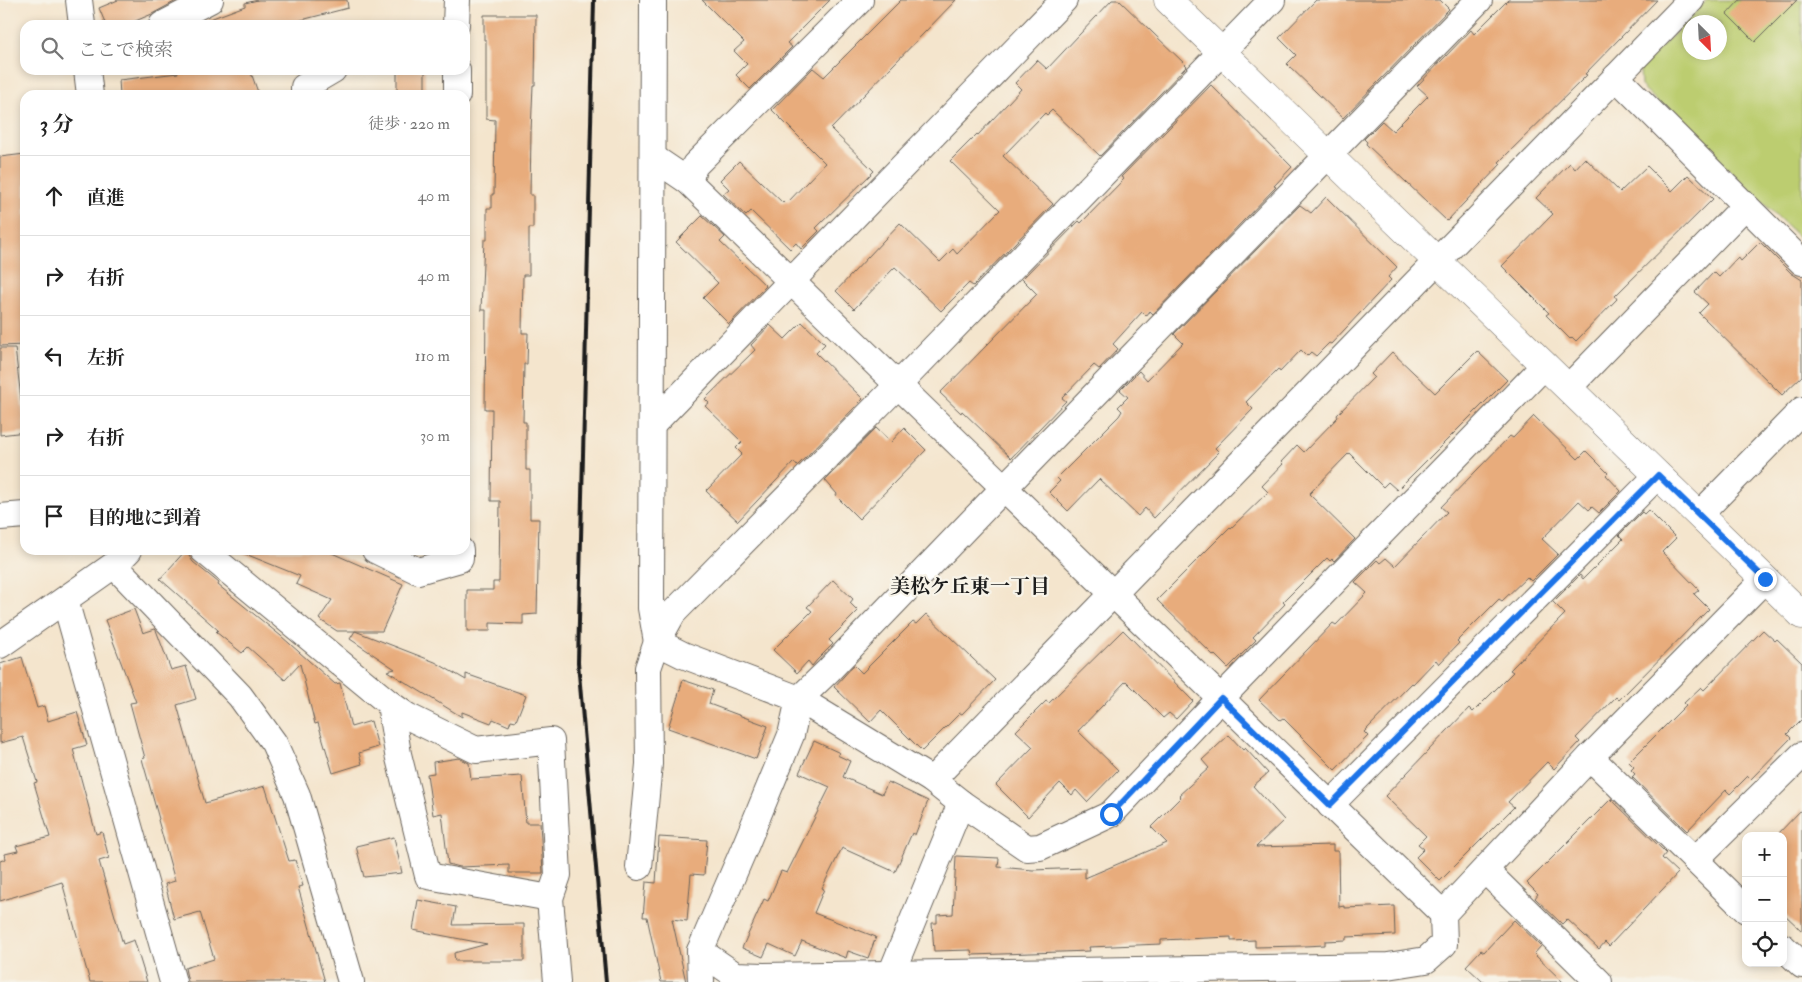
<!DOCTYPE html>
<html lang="ja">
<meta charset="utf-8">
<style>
:root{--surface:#fff;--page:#f2f2f2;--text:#222;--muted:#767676;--line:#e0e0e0}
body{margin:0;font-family:"IM FELL Double Pica","Noto Serif JP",serif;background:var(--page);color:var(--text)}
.controls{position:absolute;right:15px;bottom:15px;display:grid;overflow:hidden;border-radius:10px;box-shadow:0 2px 8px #0003}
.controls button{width:45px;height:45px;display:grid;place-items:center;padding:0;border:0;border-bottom:1px solid var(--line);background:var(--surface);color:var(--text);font:25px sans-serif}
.compass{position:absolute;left:1682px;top:15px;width:45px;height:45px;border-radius:50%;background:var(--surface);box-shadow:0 2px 8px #0003;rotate:156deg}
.stop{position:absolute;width:15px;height:15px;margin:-11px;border:4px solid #1a73e8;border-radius:50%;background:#fff}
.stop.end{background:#1a73e8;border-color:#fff;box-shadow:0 1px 5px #0008}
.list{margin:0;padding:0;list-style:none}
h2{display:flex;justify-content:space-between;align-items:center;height:65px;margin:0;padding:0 20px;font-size:21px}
h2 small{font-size:16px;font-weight:400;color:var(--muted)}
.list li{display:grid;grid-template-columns:32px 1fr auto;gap:15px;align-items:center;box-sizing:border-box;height:80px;padding:0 20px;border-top:1px solid var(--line)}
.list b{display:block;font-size:19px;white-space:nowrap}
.list em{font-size:16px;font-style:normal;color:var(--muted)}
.icon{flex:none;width:28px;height:28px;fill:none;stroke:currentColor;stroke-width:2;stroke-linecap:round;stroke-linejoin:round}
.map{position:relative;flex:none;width:1802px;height:982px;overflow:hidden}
.search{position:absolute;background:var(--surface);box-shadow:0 2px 8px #0003;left:20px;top:20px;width:450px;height:55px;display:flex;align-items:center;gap:12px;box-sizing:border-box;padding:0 18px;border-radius:15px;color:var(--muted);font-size:19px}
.panel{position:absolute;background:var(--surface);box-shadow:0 2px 8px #0003;left:20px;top:90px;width:450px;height:465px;border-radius:15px}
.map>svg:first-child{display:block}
</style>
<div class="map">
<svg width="1802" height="982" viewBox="0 0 1802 982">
<rect width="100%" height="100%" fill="#f7f3e8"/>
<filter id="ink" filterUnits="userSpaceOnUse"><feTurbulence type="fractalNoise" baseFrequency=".02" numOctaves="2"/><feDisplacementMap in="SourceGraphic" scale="10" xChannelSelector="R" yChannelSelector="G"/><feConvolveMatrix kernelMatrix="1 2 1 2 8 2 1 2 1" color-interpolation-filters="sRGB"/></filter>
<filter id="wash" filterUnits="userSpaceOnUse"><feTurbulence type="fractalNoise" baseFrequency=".0096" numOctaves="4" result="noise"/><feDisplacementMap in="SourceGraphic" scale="20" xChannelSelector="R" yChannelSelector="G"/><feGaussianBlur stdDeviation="1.12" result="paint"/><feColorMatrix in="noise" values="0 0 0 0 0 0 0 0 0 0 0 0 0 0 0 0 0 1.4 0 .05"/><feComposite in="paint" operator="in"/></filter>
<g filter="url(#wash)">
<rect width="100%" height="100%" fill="#f4e5cd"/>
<path fill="#bccd70" stroke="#6c7446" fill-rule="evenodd" d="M1707,0H1802V240L1641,86L1640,69ZM1690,22H1720V52H1690Z"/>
<g id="blocks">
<g fill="#e8ac7b">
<polygon points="118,0 178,0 152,14 126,25 106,25 99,8"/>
<polygon points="258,0 347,0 348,8 282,25 202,25 202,22 245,6 245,3"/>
<polygon points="702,0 830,0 787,43 792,47 750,89 736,75 747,64 734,51 744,42"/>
<polygon points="901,0 956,0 831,129 874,171 816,228 819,231 801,249 796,243 790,249 751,211 746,216 723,194 729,189 720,180 739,161 783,203 786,200 788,202 825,163 772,110 813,68 824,77"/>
<polygon points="1112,0 1119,0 1187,66 1100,156 1052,110 1047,115 1045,113 1003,156 1053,204 973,286 969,283 941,311 895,267 854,309 836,291 900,223 940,262 953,249 957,254 1000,210 950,161 977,134 978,135 1021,89 1015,83 1037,60 1047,69"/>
<polygon points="1316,0 1440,0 1449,9 1343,118 1287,64 1296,55 1279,38"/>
<polygon points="1508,0 1657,0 1585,74 1587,75 1499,162 1501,164 1447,221 1366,144 1367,142 1364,139 1382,121 1393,131 1428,96 1417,86 1471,30 1474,34"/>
<polygon points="1740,0 1797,0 1755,42 1727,14"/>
<polygon points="484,15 536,15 535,85 533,85 531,132 530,195 533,195 533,228 529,228 529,275 523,275 522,333 528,333 527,364 524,364 523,422 526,422 526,470 530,470 530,519 539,519 537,614 523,615 523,624 490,623 490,631 467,631 467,590 493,590 493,582 499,582 500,501 491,501 492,409 485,409 486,310 481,310 484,240 487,240 487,208 492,208 492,194 494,194 495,120 486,119 486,40 484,40"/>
<polygon points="177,70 250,70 259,95 120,95 119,80 178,73"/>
<rect x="397" y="70" width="28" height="24"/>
<polygon points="1211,85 1292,167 1274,186 1276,187 1153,314 1150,311 1146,316 1142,312 1113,344 1118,349 1099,369 1094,365 1062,398 1066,401 1011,458 962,411 961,413 940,393 1037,294 1022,279 1079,221 1081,223 1124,179 1121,177"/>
<polygon points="25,154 25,345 0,346 0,157"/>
<polygon points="1585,158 1620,192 1647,166 1672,191 1688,175 1713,199 1615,296 1617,299 1576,341 1572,337 1570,339 1546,315 1549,313 1502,266 1553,214 1536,198 1570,163 1575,169"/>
<polygon points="1326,197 1397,267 1388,277 1391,280 1331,344 1329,343 1316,356 1311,352 1307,356 1301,350 1280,372 1278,369 1246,402 1253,409 1215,448 1219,452 1154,518 1145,508 1138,516 1099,479 1068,511 1049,492 1060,481 1057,478 1119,416 1122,411 1118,407 1128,397 1120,390 1139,371 1147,380 1183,343 1174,334 1300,205 1311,213"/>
<polygon points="702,216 725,237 720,242 766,286 729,324 703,298 718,283 676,242"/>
<polygon points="1760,242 1791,273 1802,280 1802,376 1782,395 1699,313 1708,304 1695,292 1714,272 1719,277 1738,257 1741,261"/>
<polygon points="802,322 825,344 816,353 863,399 797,466 794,462 738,521 706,491 742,454 736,448 742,442 705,406 709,403 705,399 755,350 751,345 770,325 785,339"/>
<polygon points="0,348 15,348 25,432 0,435"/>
<polygon points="1477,351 1507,380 1397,490 1388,482 1383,487 1349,453 1309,494 1355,539 1334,561 1332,559 1330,561 1327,558 1283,602 1285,604 1253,637 1256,640 1228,668 1215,655 1214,656 1157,600 1230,527 1231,528 1268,492 1262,486 1283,464 1281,462 1297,445 1304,452 1338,417 1337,415 1374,377 1371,374 1392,352 1435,393"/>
<polygon points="1534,416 1578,459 1586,451 1608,473 1606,475 1621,491 1599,513 1592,507 1589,510 1579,501 1542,539 1558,554 1531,581 1527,577 1502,601 1499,599 1457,641 1459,643 1439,664 1436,660 1413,684 1412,683 1364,732 1368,736 1335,770 1283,718 1280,720 1259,700 1333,623 1336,625 1367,593 1355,582 1377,560 1380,563 1386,558 1395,566 1447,512 1441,507 1510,436 1513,438"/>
<polygon points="876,428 891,442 904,428 926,450 859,519 836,496 837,494 825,480"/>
<polygon points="1648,510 1676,538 1662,552 1699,590 1694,594 1709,609 1619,700 1616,697 1576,738 1580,742 1554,769 1547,762 1508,802 1514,807 1440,881 1416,857 1424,849 1418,844 1426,836 1385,796 1469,708 1473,712 1513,672 1510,670 1565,614 1553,602 1580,575 1583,579 1623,539 1619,535 1642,512 1644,514"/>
<polygon points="186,550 188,550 189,556 193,562 219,583 218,585 281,636 335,684 340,683 351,727 371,721 378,747 359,753 362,764 333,773 318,723 315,724 300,664 285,680 248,647 242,653 216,632 218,630 160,579"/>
<polygon points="238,550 325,550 403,584 382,631 337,631 319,619 332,600 296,584 300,576 238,551"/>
<polygon points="833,580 853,599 850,603 858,611 829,640 833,644 817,660 812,666 808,661 797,673 773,650 812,611 807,607"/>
<polygon points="134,609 143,633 155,629 156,630 171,670 186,666 196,699 177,705 205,803 265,786 289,861 295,860 303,886 298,887 325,982 188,982 185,968 214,959 200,912 174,919 165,884 175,881 158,820 159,819 142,759 145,758 130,703 136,702 105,620"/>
<polygon points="926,614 995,680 962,714 960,713 922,751 881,710 870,722 834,687 854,665 862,673 913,622 916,624"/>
<polygon points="1123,630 1193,701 1176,719 1169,713 1163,718 1126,681 1078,731 1118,770 1087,802 1076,790 1072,795 1060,783 1028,817 996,785 1033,747 1016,731 1046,701 1049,703"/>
<polygon points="1763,630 1775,641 1777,639 1802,663 1802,719 1787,734 1791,738 1751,779 1748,776 1730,794 1726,790 1687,831 1632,777 1635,774 1631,770 1634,767 1629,762 1686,705 1684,703 1701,687 1704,690"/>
<polygon points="355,631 435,662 466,680 466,674 526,695 516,721 511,720 509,726 493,719 491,723 462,712 462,717 387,671 395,669 350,639"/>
<polygon points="22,657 37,708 44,706 48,721 77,712 87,745 73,749 96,834 102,832 109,858 99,861 123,944 134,940 147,982 90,982 62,882 0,901 0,861 6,859 5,854 18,851 16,846 50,837 34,783 37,782 23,737 0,743 0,664"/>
<polygon points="683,680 713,690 709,704 768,726 756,759 668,728"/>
<polygon points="1229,735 1243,750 1245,748 1268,773 1253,786 1284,820 1256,847 1333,845 1333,851 1338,851 1339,907 1344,906 1344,908 1394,906 1395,935 1346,937 1346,940 1325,941 1325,945 1304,946 1255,947 1255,940 1231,941 1231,937 1161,940 1161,944 1089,947 1090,951 972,955 971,950 934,951 932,923 937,923 937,915 953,914 956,856 999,858 998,867 1033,870 1085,868 1085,878 1167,843 1151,827 1181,797 1179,795 1209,768 1202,760"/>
<polygon points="814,741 840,753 837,755 850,761 843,777 882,794 888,782 928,801 915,835 912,833 895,872 842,848 822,888 824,889 814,913 876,937 868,958 848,951 846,958 802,941 795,956 769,944 763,957 742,948 764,899 768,901 781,871 787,873 830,787 799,773"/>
<polygon points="459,758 469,763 471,779 522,776 526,823 540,823 543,873 509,873 509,865 460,867 448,864 442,813 433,815 427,774 434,773 433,762"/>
<polygon points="1611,799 1666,853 1662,858 1678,873 1609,946 1605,942 1599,949 1567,919 1562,924 1535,898 1538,894 1527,883"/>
<polygon points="1802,809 1802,931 1783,913 1783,836 1776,836"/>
<polygon points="394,837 402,873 364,877 356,846"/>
<polygon points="659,837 707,840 704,875 691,874 687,921 672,919 686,982 661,982 647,917 643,917 646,882 656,883"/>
<polygon points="418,900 456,907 453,925 524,924 524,961 455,961 454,953 487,944 413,930"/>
<polygon points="1514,920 1541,946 1534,954 1563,982 1483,982 1466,966 1481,950 1484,952"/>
</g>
</g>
</g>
<g filter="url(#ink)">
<use href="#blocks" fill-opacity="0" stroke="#68625a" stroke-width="1"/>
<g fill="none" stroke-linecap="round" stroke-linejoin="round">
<g stroke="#68625a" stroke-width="28">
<g id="street">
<polyline points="79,0 82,25"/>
<polyline points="653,0 651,608 657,642 683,655 799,699 932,780 961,803 1027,848 1040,847 1111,814 1221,698 1545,365"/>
<polyline points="162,25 210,0"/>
<polyline points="456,25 457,0"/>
<polyline points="87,70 90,95"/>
<polyline points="457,70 457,95"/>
<polyline points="1616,77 1802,262"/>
<polyline points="304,95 304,87 333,70"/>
<polyline points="654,158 688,181 1443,914"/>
<polyline points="688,181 695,165 860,0"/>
<polyline points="1568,388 1745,206"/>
<polyline points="652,425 1064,0"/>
<polyline points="1699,515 1802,410"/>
<polyline points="0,517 25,515"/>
<polyline points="203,550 390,704 398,754 428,876 550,898 557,982"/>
<polyline points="375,550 418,571 460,559 460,550"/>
<polyline points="114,565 240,696 274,743 297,795 351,982"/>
<polyline points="65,600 173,982"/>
<polyline points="0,645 114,565 129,550"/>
<polyline points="390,704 407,716 476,750 551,741 558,875 550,898"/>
<polyline points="1590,757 1746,910"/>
<polyline points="932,780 1691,0"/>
<polyline points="1330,805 1658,475"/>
<polyline points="1695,860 1802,755"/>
<polyline points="639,867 649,764 648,668 657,642 673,613 899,384 1272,0"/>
<polyline points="1485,870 1599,982"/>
<polyline points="1783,947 1802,965"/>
<polyline points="700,951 735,975 764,976 1388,966 1426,960 1444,944 1443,914 1590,757 1765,579"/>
<polyline points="891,974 961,803"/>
<polyline points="701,982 700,951 744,849 791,735 799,699 828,671 1004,488 1479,0"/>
</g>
</g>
<g stroke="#68625a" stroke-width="29">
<polyline id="secondary" points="1168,0 1802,615"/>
</g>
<use href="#street" stroke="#fff" stroke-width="26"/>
<use href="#secondary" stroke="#fff" stroke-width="28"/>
<polyline stroke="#1c1c1c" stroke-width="4" points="594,0 578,662 606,982"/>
</g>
</g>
<g fill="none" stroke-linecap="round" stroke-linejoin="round" filter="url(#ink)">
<polyline stroke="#1a73e8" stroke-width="6" points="1111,814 1221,698 1330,805 1658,475 1765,579"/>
</g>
<g text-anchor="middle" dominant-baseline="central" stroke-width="4.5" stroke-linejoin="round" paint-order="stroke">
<g font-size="20" font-weight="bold" fill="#1c1c1c" stroke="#f7f3e8">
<text x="970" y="586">美松ケ丘東一丁目</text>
</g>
</g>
</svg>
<div class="controls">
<button>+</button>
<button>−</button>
<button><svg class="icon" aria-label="locate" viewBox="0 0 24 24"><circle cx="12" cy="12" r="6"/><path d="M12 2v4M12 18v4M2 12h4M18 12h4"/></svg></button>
</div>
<svg class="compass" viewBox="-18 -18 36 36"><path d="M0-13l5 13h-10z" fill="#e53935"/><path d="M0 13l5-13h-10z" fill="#767676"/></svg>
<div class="stop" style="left:1111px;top:814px"></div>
<div class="stop end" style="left:1765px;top:579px"></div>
<div class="search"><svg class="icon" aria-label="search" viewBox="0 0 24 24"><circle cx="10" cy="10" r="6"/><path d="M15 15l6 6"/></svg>ここで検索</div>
<section class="panel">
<h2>3 分<small>徒歩 · 220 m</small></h2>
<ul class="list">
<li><svg class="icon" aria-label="ahead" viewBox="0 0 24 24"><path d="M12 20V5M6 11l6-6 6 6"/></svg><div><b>直進</b></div><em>40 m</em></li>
<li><svg class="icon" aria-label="right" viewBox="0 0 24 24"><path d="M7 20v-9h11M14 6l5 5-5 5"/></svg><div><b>右折</b></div><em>40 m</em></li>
<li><svg class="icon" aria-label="left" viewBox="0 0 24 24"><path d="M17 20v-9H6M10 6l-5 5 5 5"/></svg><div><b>左折</b></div><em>110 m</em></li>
<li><svg class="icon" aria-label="right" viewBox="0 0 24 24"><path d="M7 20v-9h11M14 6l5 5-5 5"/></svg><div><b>右折</b></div><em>30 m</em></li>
<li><svg class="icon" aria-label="arrive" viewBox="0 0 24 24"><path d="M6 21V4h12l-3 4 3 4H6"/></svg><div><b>目的地に到着</b></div></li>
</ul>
</section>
</div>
